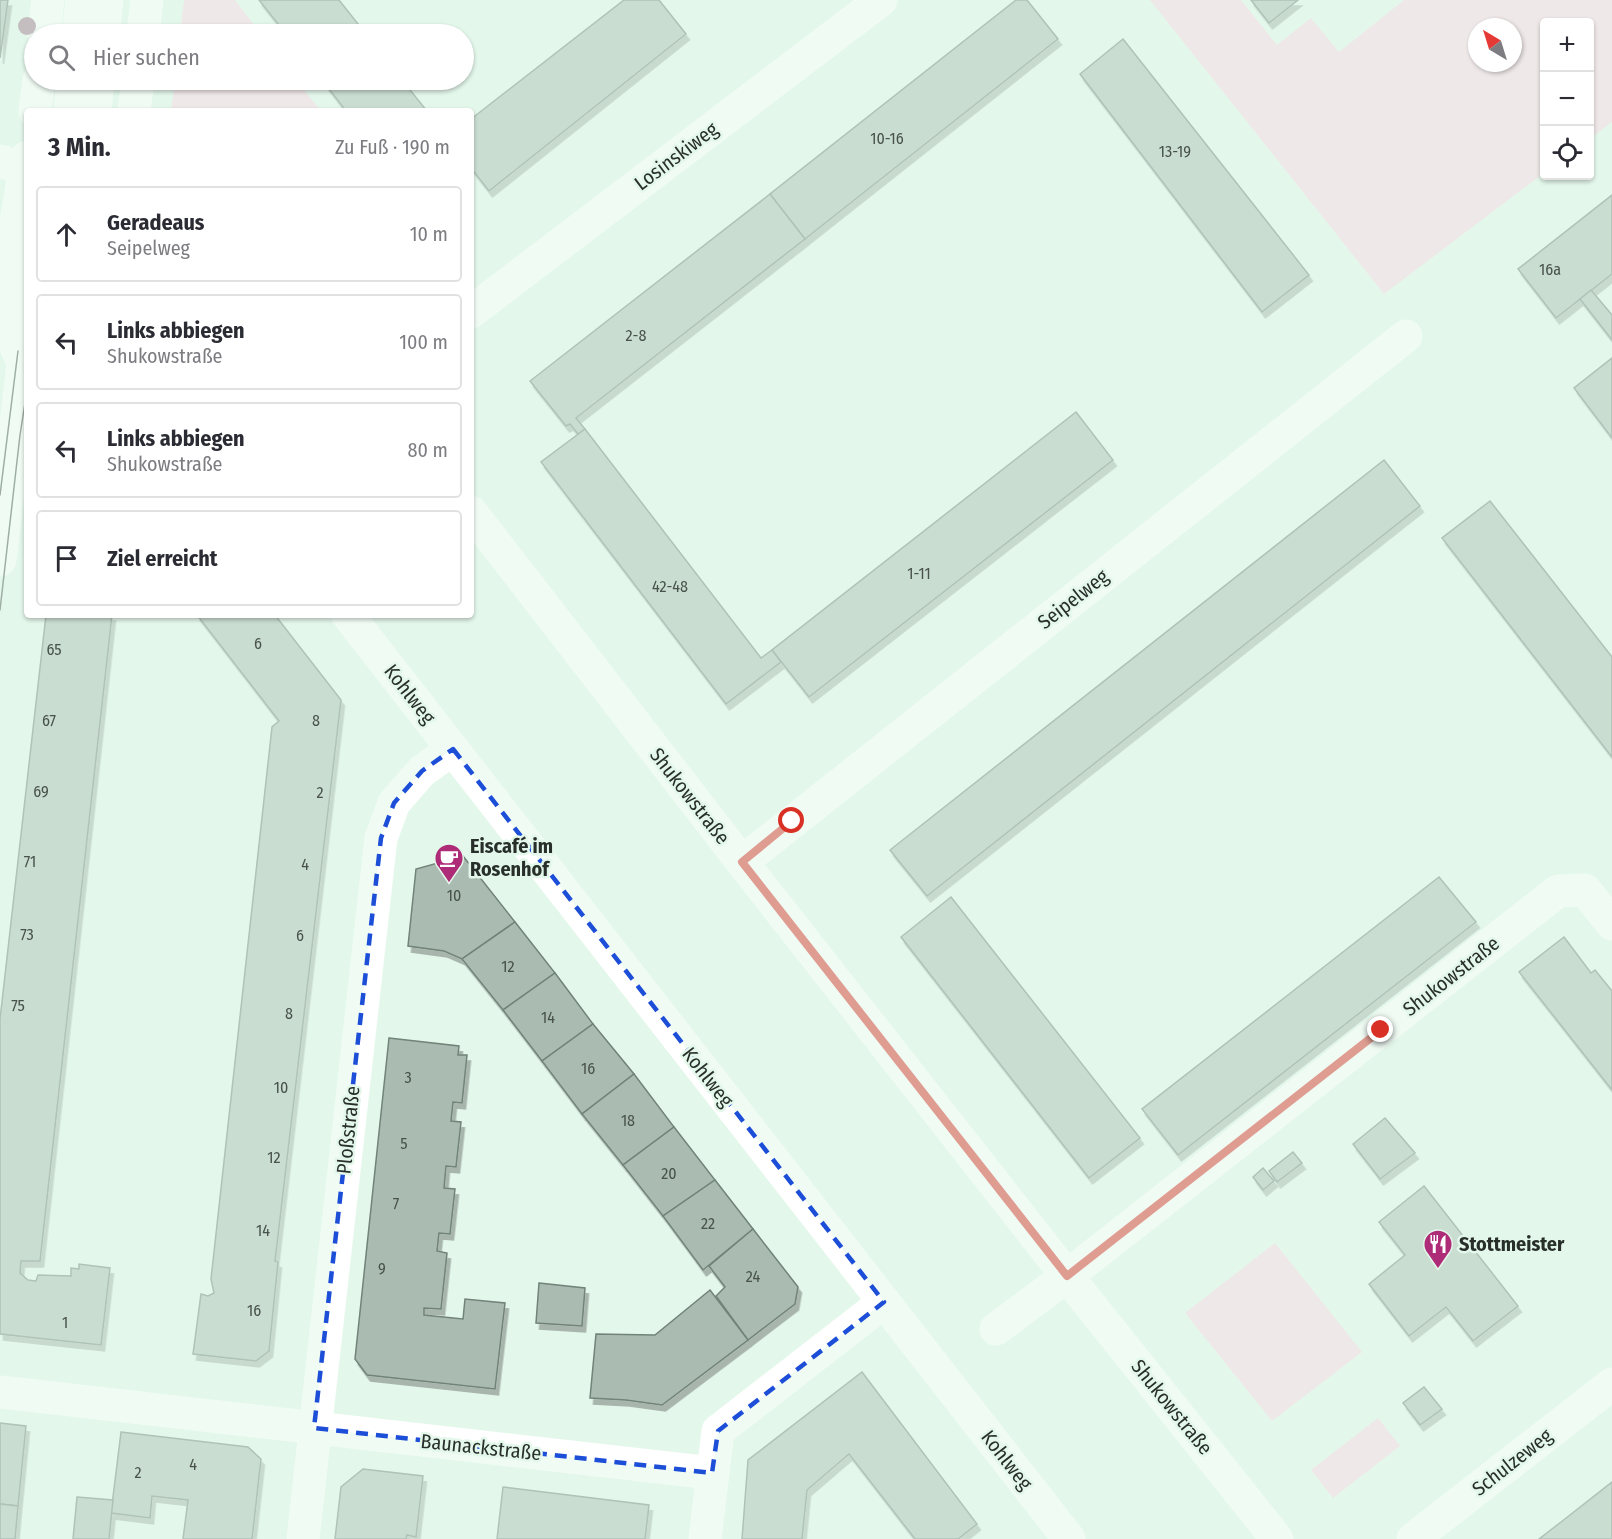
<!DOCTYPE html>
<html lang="de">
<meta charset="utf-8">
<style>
:root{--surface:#fff;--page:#f7f7f7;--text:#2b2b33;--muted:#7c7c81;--line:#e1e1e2}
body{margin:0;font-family:"Fira Sans Condensed",sans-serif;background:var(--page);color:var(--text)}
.controls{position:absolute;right:18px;top:18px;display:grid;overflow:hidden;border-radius:6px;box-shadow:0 2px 4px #0004}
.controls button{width:54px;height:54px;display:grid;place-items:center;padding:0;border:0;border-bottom:2px solid var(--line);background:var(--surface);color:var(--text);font:30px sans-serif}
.compass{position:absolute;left:1468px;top:18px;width:54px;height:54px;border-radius:50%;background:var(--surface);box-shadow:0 2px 4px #0004;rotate:322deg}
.stop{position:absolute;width:18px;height:18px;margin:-14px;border:4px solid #d93025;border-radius:50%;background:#fff}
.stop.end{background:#d93025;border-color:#fff;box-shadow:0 2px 6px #0008}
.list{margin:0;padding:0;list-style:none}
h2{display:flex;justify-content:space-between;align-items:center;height:78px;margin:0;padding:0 24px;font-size:26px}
h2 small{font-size:20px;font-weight:400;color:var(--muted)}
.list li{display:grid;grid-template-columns:39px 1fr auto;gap:18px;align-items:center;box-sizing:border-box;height:96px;margin:0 12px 12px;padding:0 12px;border:2px solid var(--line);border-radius:6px}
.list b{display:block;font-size:22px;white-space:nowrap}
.list p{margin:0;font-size:20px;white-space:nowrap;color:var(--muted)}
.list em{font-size:20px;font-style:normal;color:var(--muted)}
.icon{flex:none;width:33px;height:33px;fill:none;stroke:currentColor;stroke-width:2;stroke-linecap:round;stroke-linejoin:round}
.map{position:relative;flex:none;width:1612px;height:1539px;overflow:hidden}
.search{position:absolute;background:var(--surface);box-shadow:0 2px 4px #0004;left:24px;top:24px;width:450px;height:66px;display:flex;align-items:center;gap:15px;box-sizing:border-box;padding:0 21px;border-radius:33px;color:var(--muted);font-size:22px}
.panel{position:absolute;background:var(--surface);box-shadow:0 2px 4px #0004;left:24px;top:108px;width:450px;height:510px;border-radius:6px}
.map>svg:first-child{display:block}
</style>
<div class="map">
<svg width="1612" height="1539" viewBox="0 0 1612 1539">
<defs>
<filter id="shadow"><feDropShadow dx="3.5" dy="6" stdDeviation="0" flood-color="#0004"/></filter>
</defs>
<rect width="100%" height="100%" fill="#e4f7eb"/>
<g fill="#fcd5e6" fill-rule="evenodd">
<polygon points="184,0 235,0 261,34 180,34"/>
<path d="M1150,0H1241L1277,45L1311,18L1339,52L1404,0H1612V122L1590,139V22H1544V173L1384,294ZM1477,27H1513V63H1477Z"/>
<polygon points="175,80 296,80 321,111 171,111"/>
<polygon points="1275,1243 1362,1352 1272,1421 1185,1313"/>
<polygon points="1378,1418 1400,1446 1333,1498 1311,1470"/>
</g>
<g fill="#aabcb1" stroke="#728379" stroke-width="1.5" filter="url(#shadow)">
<polygon points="0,0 8,0 0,58"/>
<polygon points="259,0 339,0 366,34 286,34"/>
<polygon points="624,0 659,0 686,34 489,191 471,168 471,119"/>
<polygon points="1016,0 1027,0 1058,39 805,239 770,194"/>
<polygon points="1251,0 1298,0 1269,23"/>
<polygon points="1123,39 1309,275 1262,312 1080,74"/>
<polygon points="322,80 402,80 427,111 346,111"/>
<polygon points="770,194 805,239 576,418 585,429 578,434 570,424 566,426 530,381"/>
<polygon points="1612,195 1612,274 1556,318 1518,269"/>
<polygon points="1591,290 1612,315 1612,340 1580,299"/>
<polygon points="1612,358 1612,438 1574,388"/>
<polygon points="1076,412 1113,460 809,697 772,650"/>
<polygon points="585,429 761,658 772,650 781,662 726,704 541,462"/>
<polygon points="1384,460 1420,506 927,896 890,850"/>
<polygon points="1490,501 1612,657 1612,757 1442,538"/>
<polygon points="46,615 112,615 40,1261 21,1261 20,1273 28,1280 36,1281 38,1275 71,1276 71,1268 79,1269 79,1264 110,1268 101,1345 0,1334 0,1019"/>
<polygon points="197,615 275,615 341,700 275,1261 278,1262 269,1351 256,1361 193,1354 201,1294 208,1296 214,1293 211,1279 272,727 279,721"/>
<polygon points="463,856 515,922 462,959 444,951 408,946 416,869"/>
<polygon points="1439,877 1476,922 1178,1155 1142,1109"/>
<polygon points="951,897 1140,1138 1089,1178 901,937"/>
<polygon points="515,922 555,973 503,1010 462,959"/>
<polygon points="1564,937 1591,973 1595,970 1612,991 1612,1090 1519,972"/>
<polygon points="555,973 593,1024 542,1061 503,1010"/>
<polygon points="593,1024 634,1074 582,1114 542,1061"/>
<polygon points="389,1038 459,1046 458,1055 467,1055 462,1103 453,1102 451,1121 461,1122 456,1167 446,1166 444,1188 455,1189 450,1234 439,1233 437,1251 447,1253 441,1309 424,1308 424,1315 463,1319 465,1299 505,1303 495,1389 367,1375 355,1359"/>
<polygon points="634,1074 674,1127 623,1165 582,1114"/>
<polygon points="1385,1118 1415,1153 1380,1179 1353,1144"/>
<polygon points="674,1127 715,1180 663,1216 623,1165"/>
<polygon points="1293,1152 1302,1163 1277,1182 1269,1171"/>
<polygon points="1263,1168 1274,1181 1263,1190 1253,1177"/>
<polygon points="715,1180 753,1229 703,1270 663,1216"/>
<polygon points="1424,1186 1518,1306 1473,1341 1446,1307 1409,1336 1369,1284 1405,1255 1379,1222"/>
<polygon points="753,1229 798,1287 795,1304 748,1340 716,1296 725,1287 709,1266"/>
<polygon points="539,1283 585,1288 582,1326 536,1323"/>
<polygon points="710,1290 748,1340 662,1405 626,1400 590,1398 596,1334 655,1335"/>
<polygon points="862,1372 977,1524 958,1539 915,1539 849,1454 807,1490 802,1539 742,1539 748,1460"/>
<polygon points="1424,1387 1442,1409 1420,1425 1403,1403"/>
<polygon points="0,1423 26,1426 18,1506 0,1504"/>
<polygon points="121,1432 248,1447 261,1459 252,1539 183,1539 188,1500 152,1496 150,1518 111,1513"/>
<polygon points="363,1469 423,1476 416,1537 407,1535 406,1539 335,1539 341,1487"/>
<polygon points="1612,1482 1612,1539 1539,1539 1561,1522"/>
<polygon points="503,1487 649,1505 645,1539 497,1539"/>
<polygon points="77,1497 113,1500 109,1539 73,1539"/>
<polygon points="0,1504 18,1506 15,1539 0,1539"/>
</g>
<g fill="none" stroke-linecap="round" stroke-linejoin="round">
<g stroke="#fff" stroke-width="33">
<polyline points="78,34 82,0"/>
<polyline points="103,34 107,0"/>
<polyline points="70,111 73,80"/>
<polyline points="95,111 98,80"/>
<polyline points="0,161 27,170"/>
<polyline points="471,312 881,0"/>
<polyline points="18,351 27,296"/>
<polyline points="471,512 742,862 1067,1276 1277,1539"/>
<polyline points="348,615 1069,1539"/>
<polyline points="742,862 1406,336"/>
<polyline points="996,1329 1067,1276 1558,891 1585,890 1612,924"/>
<polyline points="0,1392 712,1473"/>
<polyline points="303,1539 381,838 394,803 422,771 453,749"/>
<polyline points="705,1539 718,1431 884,1302"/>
<polyline points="1413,1539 1612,1384"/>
</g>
<g stroke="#fff" stroke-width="33">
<polyline points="44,34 48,0"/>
<polyline points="143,34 147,0"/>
<polyline points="35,111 39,80"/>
<polyline points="134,111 138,80"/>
<polyline points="0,560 23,364 11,335 7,309 17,215 27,157"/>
</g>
<g stroke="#4c5650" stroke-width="1.5">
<polyline points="0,495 18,351"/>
<polyline points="0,610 20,435 27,390"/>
</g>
</g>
<circle fill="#9f798f" cx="27" cy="26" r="9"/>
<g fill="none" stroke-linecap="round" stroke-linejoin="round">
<polyline stroke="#d93025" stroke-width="8" points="792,821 742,862 1067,1276 1381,1030"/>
</g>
<path d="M0 0H1612V1539H0ZM453,749L884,1302L718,1431L712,1473L314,1428L381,838L394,803L422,771Z" fill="#e4f7eb" fill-opacity=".55" fill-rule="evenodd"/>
<path fill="none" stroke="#1d4ed8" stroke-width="4.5" stroke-dasharray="12 8" stroke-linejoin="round" d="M453,749L884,1302L718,1431L712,1473L314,1428L381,838L394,803L422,771Z"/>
<defs>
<g id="cafe-pin" transform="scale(1.5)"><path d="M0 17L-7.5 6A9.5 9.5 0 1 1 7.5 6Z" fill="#ae2c77" stroke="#e4f7eb"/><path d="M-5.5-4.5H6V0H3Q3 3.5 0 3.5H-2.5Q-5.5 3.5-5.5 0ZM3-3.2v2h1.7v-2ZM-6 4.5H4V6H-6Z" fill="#fff"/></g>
<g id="restaurant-pin" transform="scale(1.5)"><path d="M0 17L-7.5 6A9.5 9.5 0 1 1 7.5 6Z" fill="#ae2c77" stroke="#e4f7eb"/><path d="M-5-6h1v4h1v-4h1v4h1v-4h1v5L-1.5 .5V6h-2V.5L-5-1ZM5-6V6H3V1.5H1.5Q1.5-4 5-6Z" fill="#fff"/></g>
</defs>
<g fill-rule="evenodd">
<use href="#cafe-pin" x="449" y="858"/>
<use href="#restaurant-pin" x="1438" y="1244"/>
</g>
<g text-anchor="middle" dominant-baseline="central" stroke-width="5" stroke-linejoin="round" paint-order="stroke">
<g font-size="16" fill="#48524c">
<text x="887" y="138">10-16</text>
<text x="1175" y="151">13-19</text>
<text x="1550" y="269">16a</text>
<text x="636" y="335">2-8</text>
<text x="919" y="573">1-11</text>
<text x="670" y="586">42-48</text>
<text x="258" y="643">6</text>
<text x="54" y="649">65</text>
<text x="49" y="720">67</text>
<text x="316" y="720">8</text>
<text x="41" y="791">69</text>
<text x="320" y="792">2</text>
<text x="30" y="861">71</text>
<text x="305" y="864">4</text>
<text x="454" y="895">10</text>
<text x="27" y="934">73</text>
<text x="300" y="935">6</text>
<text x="508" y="966">12</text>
<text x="18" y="1005">75</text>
<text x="289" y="1013">8</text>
<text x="548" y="1017">14</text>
<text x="588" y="1068">16</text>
<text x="408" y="1077">3</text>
<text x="281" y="1087">10</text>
<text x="628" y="1120">18</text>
<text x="404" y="1143">5</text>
<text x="274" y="1157">12</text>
<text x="669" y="1173">20</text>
<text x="396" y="1203">7</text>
<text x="708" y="1223">22</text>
<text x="263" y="1230">14</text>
<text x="382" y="1268">9</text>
<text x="753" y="1276">24</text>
<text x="254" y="1310">16</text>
<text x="65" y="1322">1</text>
<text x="193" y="1464">4</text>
<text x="138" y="1472">2</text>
</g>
<g font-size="20" fill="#282f2b" stroke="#e4f7eb">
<text transform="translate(676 156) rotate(-37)">Losinskiweg</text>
<text transform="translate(1073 599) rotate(-38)">Seipelweg</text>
<text transform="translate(410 694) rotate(52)">Kohlweg</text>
<text transform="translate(690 796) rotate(52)">Shukowstraße</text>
<text transform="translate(1451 976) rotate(-38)">Shukowstraße</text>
<text transform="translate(708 1077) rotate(52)">Kohlweg</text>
<text transform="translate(348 1130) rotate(-84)">Ploßstraße</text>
<text transform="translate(1172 1407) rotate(51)">Shukowstraße</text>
<text transform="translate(481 1447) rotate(6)">Baunackstraße</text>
<text transform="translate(1007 1460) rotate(52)">Kohlweg</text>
<text transform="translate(1512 1462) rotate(-38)">Schulzeweg</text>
</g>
<g font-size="20" font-weight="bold" fill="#282f2b" stroke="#e4f7eb" text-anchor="start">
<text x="470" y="846">Eiscafé im<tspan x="470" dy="23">Rosenhof</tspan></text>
<text x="1459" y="1244">Stottmeister</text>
</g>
</g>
</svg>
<div class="controls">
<button>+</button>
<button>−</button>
<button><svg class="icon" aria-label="locate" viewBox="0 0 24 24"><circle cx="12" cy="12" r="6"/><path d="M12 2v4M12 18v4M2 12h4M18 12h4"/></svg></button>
</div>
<svg class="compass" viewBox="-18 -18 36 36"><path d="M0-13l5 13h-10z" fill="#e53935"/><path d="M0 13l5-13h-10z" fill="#7c7c81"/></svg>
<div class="stop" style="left:792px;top:821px"></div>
<div class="stop end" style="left:1381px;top:1030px"></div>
<div class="search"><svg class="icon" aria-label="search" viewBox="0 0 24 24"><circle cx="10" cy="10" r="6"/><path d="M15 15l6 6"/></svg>Hier suchen</div>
<section class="panel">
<h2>3 Min.<small>Zu Fuß · 190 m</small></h2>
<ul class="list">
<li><svg class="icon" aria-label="ahead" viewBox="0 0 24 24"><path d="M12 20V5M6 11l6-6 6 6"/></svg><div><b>Geradeaus</b><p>Seipelweg</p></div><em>10 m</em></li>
<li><svg class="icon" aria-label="left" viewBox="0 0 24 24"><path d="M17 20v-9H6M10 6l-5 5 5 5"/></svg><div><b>Links abbiegen</b><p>Shukowstraße</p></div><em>100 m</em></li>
<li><svg class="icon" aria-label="left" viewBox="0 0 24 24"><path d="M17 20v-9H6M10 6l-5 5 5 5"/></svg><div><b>Links abbiegen</b><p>Shukowstraße</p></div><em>80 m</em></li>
<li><svg class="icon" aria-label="arrive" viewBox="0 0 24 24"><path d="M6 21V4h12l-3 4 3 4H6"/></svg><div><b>Ziel erreicht</b></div></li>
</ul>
</section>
</div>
